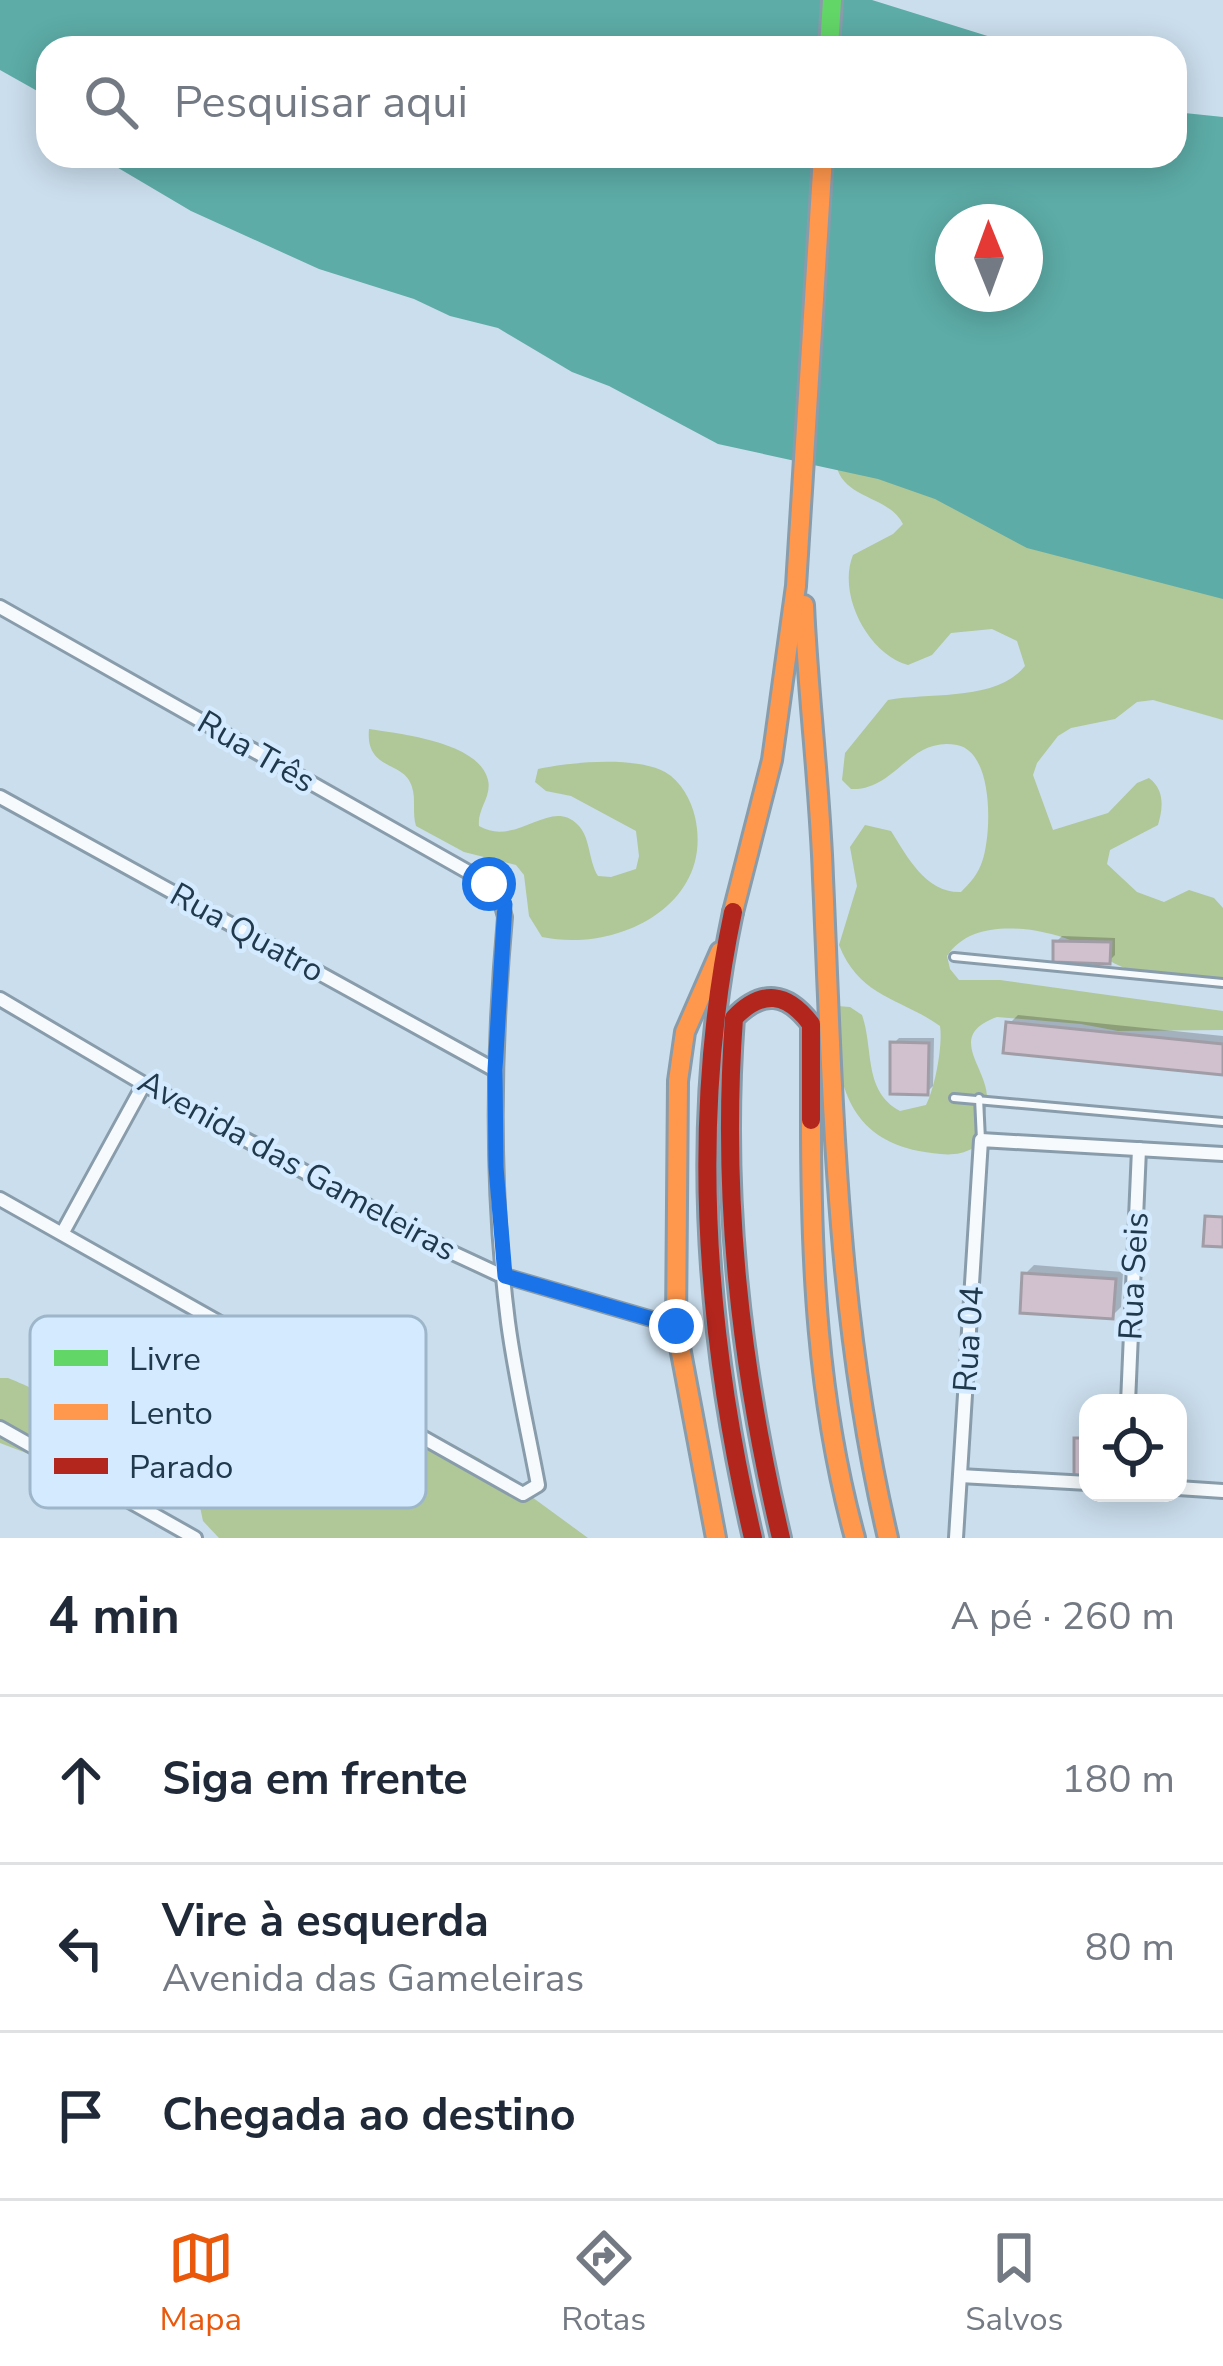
<!DOCTYPE html>
<html lang="pt">
<meta charset="utf-8">
<style>
:root{--surface:#fff;--page:#f6f6f7;--text:#1f2937;--muted:#747a83;--line:#e0e1e3;--accent:#ea580c}
body{margin:0;font-family:"Nunito Sans",sans-serif;background:var(--page);color:var(--text)}
.controls{position:absolute;right:36px;bottom:36px;display:grid;overflow:hidden;border-radius:24px;box-shadow:0 6px 30px #0003}
.controls button{width:108px;height:108px;display:grid;place-items:center;padding:0;border:0;border-bottom:3px solid var(--line);background:var(--surface);color:var(--text);font:60px sans-serif}
.compass{position:absolute;left:935px;top:204px;width:108px;height:108px;border-radius:50%;background:var(--surface);box-shadow:0 6px 30px #0003;rotate:359deg}
.stop{position:absolute;width:36px;height:36px;margin:-27px;border:9px solid #1a73e8;border-radius:50%;background:#fff}
.stop.end{background:#1a73e8;border-color:#fff;box-shadow:0 3px 12px #0008}
.list{margin:0;padding:0;list-style:none}
h2{display:flex;justify-content:space-between;align-items:center;height:156px;margin:0;padding:0 48px;font-size:51px}
h2 small{font-size:39px;font-weight:400;color:var(--muted)}
.list li{display:grid;grid-template-columns:78px 1fr auto;gap:36px;align-items:center;box-sizing:border-box;height:168px;padding:0 48px;border-top:3px solid var(--line)}
.list b{display:block;font-size:45px;white-space:nowrap}
.list p{margin:0;font-size:39px;white-space:nowrap;color:var(--muted)}
.list em{font-size:39px;font-style:normal;color:var(--muted)}
.icon{flex:none;width:66px;height:66px;fill:none;stroke:currentColor;stroke-width:2;stroke-linecap:round;stroke-linejoin:round}
.map{position:relative;flex:none;width:1223px;height:1538px;overflow:hidden}
.search{position:absolute;background:var(--surface);box-shadow:0 6px 30px #0003;left:36px;right:36px;top:36px;height:132px;display:flex;align-items:center;gap:30px;box-sizing:border-box;padding:0 42px;border-radius:36px;color:var(--muted);font-size:45px}
.sheet{height:660px;background:var(--surface)}
nav{display:flex;justify-content:space-around;align-items:center;box-sizing:border-box;height:168px;border-top:3px solid var(--line);background:var(--surface);font-size:33px;color:var(--muted)}
nav a{display:grid;justify-items:center;gap:6px}
nav .on{color:var(--accent)}
.map>svg:first-child{display:block}
</style>
<div class="map">
<svg width="1223" height="1538" viewBox="0 0 1223 1538">
<rect width="100%" height="100%" fill="#cbdeed"/>
<g fill="#b0c798">
<path d="M836,464L1223,595V720L1153,700L1137,702L1115,719L1071,728L1058,736L1037,763L1033,775L1053,830L1108,813L1137,783L1149,778C1165,790 1163,808 1158,825L1110,850L1107,864L1137,892L1164,902L1189,890L1214,898L1223,908V989C1192,985 1160,981 1130,970C1109,963 1091,948 1070,940C1033,926 971,918 947,956L950,969L959,980H1000L1223,1011V1030L1118,1031L1081,1024L997,1017C944,1036 989,1068 987,1100C986,1117 979,1133 973,1148C956,1158 938,1154 919,1151C843,1136 834,1073 837,1006L850,1007L862,1015C874,1049 863,1091 900,1111L926,1105C935,1088 943,1045 940,1026C901,998 860,998 839,945L857,886L850,847L865,825L891,831C908,858 926,893 961,892C970,883 978,874 982,862C992,834 994,752 957,745C909,736 896,791 851,789L842,780L845,753L888,700C930,692 996,702 1025,666L1017,641L992,629L951,633L932,655L908,665C868,654 837,594 853,555L893,534L903,524C889,495 843,500 836,464Z"/>
<path d="M369,729C401,734 479,742 488,780C492,797 477,809 479,826C516,848 550,797 577,824C591,837 588,860 598,876L611,877L636,869L639,856L636,831L571,796L546,791L535,782L538,769C570,762 636,756 665,772C681,781 691,800 695,817C715,905 617,953 542,937L529,916L524,875L516,865L464,852L416,826C412,813 416,799 412,787C405,760 365,772 369,729Z"/>
<path d="M138,1317L162,1319L202,1335L265,1344L480,1459L588,1538H219L203,1521L199,1502L172,1476L110,1485L0,1443V1378H8C54,1396 176,1463 219,1431L224,1419L221,1405L162,1355L151,1350L146,1360L147,1373L135,1379C107,1376 53,1364 65,1326L89,1318Z"/>
</g>
<g fill="#5daca7" fill-rule="evenodd">
<polygon points="0,0 872,0 1026,48 48,48 48,97 0,70"/>
<path d="M1175,112L1223,117V599L1027,548L935,499L878,479L718,444L609,386L572,372L498,328L450,316L414,299L319,269L191,211L98,156H1175ZM953,222H1025V294H953Z"/>
</g>
<g fill="#0003">
<polygon points="1062,936 1115,938 1115,955 1109,961 1056,942"/>
<polygon points="1018,1015 1223,1036 1223,1072 1009,1024"/>
<polygon points="899,1038 934,1038 933,1086 927,1092 893,1044"/>
<polygon points="1034,1265 1123,1272 1121,1307 1112,1316 1025,1274"/>
</g>
<g fill="#d1c1cf" stroke="#a19da7" stroke-width="3">
<polygon points="1053,941 1111,942 1110,964 1053,962"/>
<polygon points="1006,1022 1223,1044 1223,1075 1003,1053"/>
<polygon points="890,1042 929,1043 928,1095 890,1094"/>
<polygon points="1205,1216 1223,1217 1223,1247 1203,1246"/>
<polygon points="1022,1273 1116,1279 1113,1319 1020,1313"/>
<rect x="1074" y="1438" width="14" height="38"/>
</g>
<g fill="none" stroke-linecap="round" stroke-linejoin="round">
<g stroke="#889cab" stroke-width="12">
<g id="lane">
<polyline points="954,957 1223,983"/>
<polyline points="954,1098 1223,1122"/>
<polyline points="979,1098 981,1140"/>
</g>
</g>
<g stroke="#889cab" stroke-width="18">
<g id="street">
<path d="M0,607L479,878L499,895L505,917C493,1051 491,1188 508,1322C515,1376 528,1431 538,1485L523,1494L0,1199"/>
<polyline points="0,797 495,1070"/>
<polyline points="0,999 144,1084 455,1254 498,1274 676,1326"/>
<polyline points="63,1232 144,1084"/>
<polyline points="1128,1403 1139,1149"/>
<polyline points="0,1428 195,1538"/>
<polyline points="960,1476 1088,1483"/>
<polyline points="1178,1488 1223,1491"/>
<polyline points="956,1538 981,1140 1223,1154"/>
</g>
</g>
<g stroke="#889cab" stroke-width="24">
<polyline id="fast" points="829,48 832,0"/>
</g>
<g stroke="#889cab" stroke-width="24">
<g id="slow">
<path d="M804,605C808,696 820,787 823,878C833,1102 836,1318 888,1538"/>
<polyline points="733,912 772,760 796,586 823,156"/>
<path d="M811,1120C811,1262 817,1400 855,1538"/>
<polyline points="716,1538 676,1326 678,1081 685,1032 720,952"/>
</g>
</g>
<g stroke="#889cab" stroke-width="24">
<g id="jam">
<path d="M733,912C689,1120 705,1332 753,1538"/>
<path d="M781,1538C740,1365 721,1196 734,1018C762,989 787,992 811,1024V1120"/>
</g>
</g>
<use href="#lane" stroke="#f7fafc" stroke-width="6"/>
<use href="#street" stroke="#f7fafc" stroke-width="12"/>
<use href="#fast" stroke="#63d668" stroke-width="18"/>
<use href="#slow" stroke="#ff974d" stroke-width="18"/>
<use href="#jam" stroke="#b3261e" stroke-width="18"/>
</g>
<g fill="none" stroke-linecap="round" stroke-linejoin="round">
<polyline stroke="#1a73e8" stroke-width="15" points="489,884 505,904 495,1070 496,1167 505,1276 676,1326"/>
</g>
<g text-anchor="middle" dominant-baseline="central" stroke-width="9" stroke-linejoin="round" paint-order="stroke">
<g font-size="33" fill="#21394c" stroke="#d4ebff">
<text transform="translate(256 752) rotate(30)">Rua Três</text>
<text transform="translate(247 933) rotate(29)">Rua Quatro</text>
<text transform="translate(297 1166) rotate(29)">Avenida das Gameleiras</text>
<text transform="translate(1134 1276) rotate(-87)">Rua Seis</text>
<text transform="translate(969 1339) rotate(-86)">Rua 04</text>
</g>
</g>
<rect x="30" y="1316" width="396" height="192" rx="18" fill="#d4ebff" stroke="#9eb6c9" stroke-width="3"/>
<rect x="54" y="1350" width="54" height="16" fill="#63d668"/>
<rect x="54" y="1404" width="54" height="16" fill="#ff974d"/>
<rect x="54" y="1458" width="54" height="16" fill="#b3261e"/>
<g font-size="33" fill="#21394c">
<text x="129" y="1370">Livre</text>
<text x="129" y="1424">Lento</text>
<text x="129" y="1478">Parado</text>
</g>
</svg>
<div class="controls">
<button><svg class="icon" aria-label="locate" viewBox="0 0 24 24"><circle cx="12" cy="12" r="6"/><path d="M12 2v4M12 18v4M2 12h4M18 12h4"/></svg></button>
</div>
<svg class="compass" viewBox="-18 -18 36 36"><path d="M0-13l5 13h-10z" fill="#e53935"/><path d="M0 13l5-13h-10z" fill="#747a83"/></svg>
<div class="stop" style="left:489px;top:884px"></div>
<div class="stop end" style="left:676px;top:1326px"></div>
<div class="search"><svg class="icon" aria-label="search" viewBox="0 0 24 24"><circle cx="10" cy="10" r="6"/><path d="M15 15l6 6"/></svg>Pesquisar aqui</div>
</div>
<section class="sheet">
<h2>4 min<small>A pé · 260 m</small></h2>
<ul class="list">
<li><svg class="icon" aria-label="ahead" viewBox="0 0 24 24"><path d="M12 20V5M6 11l6-6 6 6"/></svg><div><b>Siga em frente</b></div><em>180 m</em></li>
<li><svg class="icon" aria-label="left" viewBox="0 0 24 24"><path d="M17 20v-9H6M10 6l-5 5 5 5"/></svg><div><b>Vire à esquerda</b><p>Avenida das Gameleiras</p></div><em>80 m</em></li>
<li><svg class="icon" aria-label="arrive" viewBox="0 0 24 24"><path d="M6 21V4h12l-3 4 3 4H6"/></svg><div><b>Chegada ao destino</b></div></li>
</ul>
</section>
<nav>
<a class="on"><svg class="icon" aria-label="map" viewBox="0 0 24 24"><path d="M3 6l6-2 6 2 6-2v14l-6 2-6-2-6 2zM9 4v14M15 6v14"/></svg>Mapa</a>
<a><svg class="icon" aria-label="directions" viewBox="0 0 24 24"><path d="M12 3l9 9-9 9-9-9zM9 14v-3h6M13 9l2 2-2 2"/></svg>Rotas</a>
<a><svg class="icon" aria-label="saved" viewBox="0 0 24 24"><path d="M7 4h10v16l-5-4-5 4z"/></svg>Salvos</a>
</nav>
